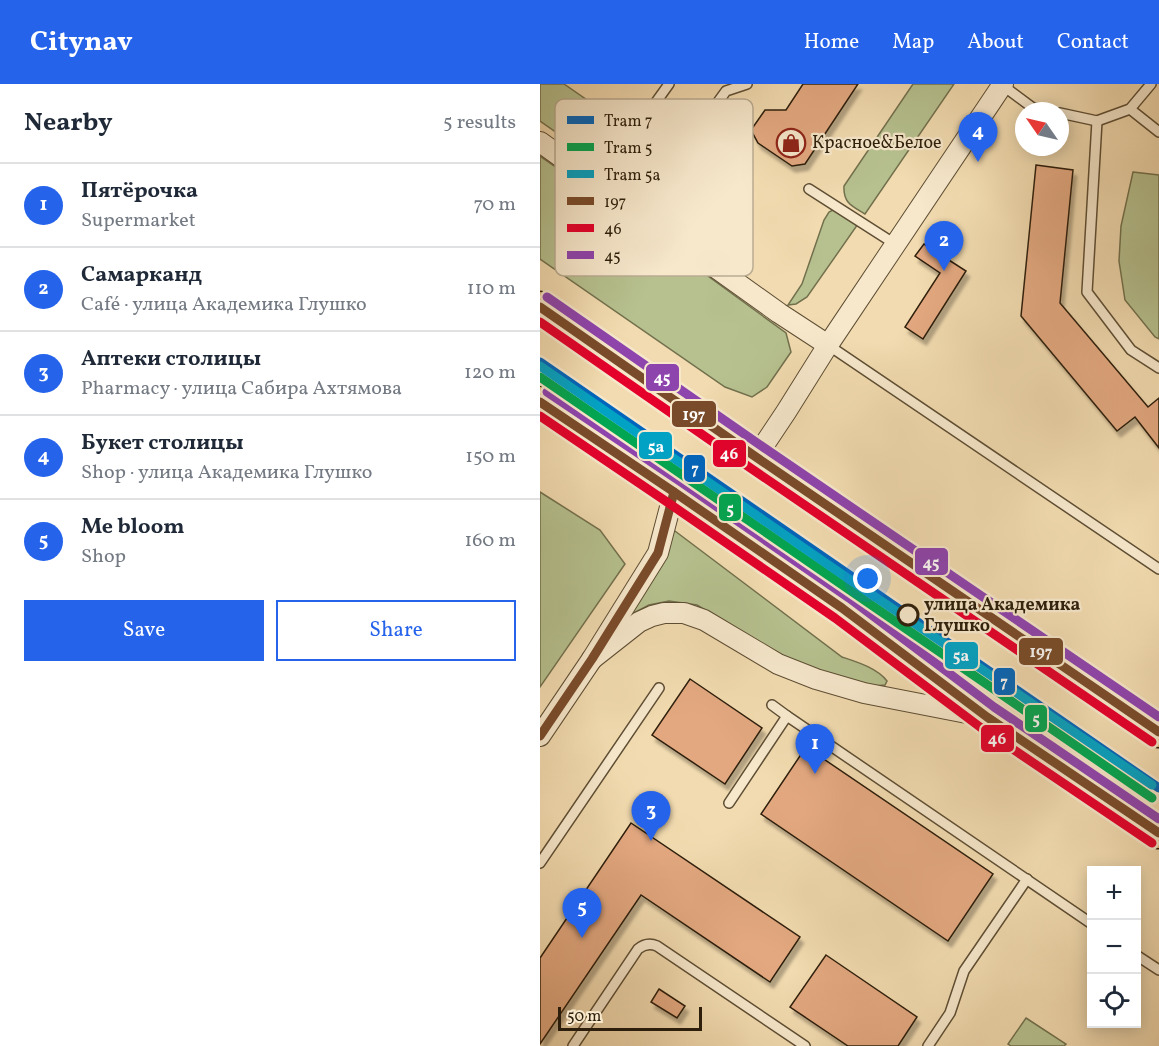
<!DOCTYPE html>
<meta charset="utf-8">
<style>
:root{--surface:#fff;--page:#f6f6f7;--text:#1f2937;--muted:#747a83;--line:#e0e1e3;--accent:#2563eb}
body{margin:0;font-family:Vollkorn,serif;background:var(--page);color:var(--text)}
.controls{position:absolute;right:18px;bottom:18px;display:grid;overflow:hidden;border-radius:0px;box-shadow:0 3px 15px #0003}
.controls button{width:54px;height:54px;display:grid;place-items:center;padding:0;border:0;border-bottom:2px solid var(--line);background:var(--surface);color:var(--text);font:30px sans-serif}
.compass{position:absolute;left:475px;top:18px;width:54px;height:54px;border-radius:50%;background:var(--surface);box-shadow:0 3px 15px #0003;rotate:304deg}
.scale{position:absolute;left:18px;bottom:15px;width:144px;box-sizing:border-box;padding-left:6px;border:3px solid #2d1f0b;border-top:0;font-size:16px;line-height:21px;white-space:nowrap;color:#2d1f0b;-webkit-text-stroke:4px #f7e8cc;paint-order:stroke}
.you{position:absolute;left:328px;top:495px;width:21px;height:21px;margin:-15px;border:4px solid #fff;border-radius:50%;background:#1a73e8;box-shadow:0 0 0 9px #1a73e833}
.badge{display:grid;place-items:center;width:39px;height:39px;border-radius:50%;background:var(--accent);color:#fff;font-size:20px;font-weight:700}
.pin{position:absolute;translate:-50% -50px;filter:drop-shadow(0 2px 3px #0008)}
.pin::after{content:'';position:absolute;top:32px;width:21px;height:18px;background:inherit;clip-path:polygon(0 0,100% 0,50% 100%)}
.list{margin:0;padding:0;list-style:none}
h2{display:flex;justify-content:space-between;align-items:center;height:78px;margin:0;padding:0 24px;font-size:26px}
h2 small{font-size:20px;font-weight:400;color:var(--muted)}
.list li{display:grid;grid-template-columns:39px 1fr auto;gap:18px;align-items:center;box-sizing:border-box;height:84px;padding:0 24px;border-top:2px solid var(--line)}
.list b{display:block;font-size:22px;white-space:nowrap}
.list p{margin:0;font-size:20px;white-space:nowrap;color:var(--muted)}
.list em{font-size:20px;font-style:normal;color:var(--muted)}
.actions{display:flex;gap:12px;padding:18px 24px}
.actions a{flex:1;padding:14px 0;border:2px solid var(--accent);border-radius:0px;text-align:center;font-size:21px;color:var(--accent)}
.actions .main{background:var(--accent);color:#fff}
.icon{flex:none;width:33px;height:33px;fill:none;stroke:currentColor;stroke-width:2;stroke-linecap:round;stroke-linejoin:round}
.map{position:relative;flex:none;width:619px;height:962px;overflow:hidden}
header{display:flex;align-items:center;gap:36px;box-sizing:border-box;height:84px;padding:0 30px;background:var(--accent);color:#fff}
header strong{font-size:28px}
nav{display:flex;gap:33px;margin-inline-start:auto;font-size:21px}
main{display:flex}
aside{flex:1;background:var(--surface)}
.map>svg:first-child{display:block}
</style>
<header>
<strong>Citynav</strong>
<nav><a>Home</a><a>Map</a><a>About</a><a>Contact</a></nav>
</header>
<main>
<aside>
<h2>Nearby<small>5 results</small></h2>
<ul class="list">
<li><span class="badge">1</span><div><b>Пятёрочка</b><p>Supermarket</p></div><em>70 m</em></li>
<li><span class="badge">2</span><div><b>Самарканд</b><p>Café · улица Академика Глушко</p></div><em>110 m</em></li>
<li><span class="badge">3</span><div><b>Аптеки столицы</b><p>Pharmacy · улица Сабира Ахтямова</p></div><em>120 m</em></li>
<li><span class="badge">4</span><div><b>Букет столицы</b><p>Shop · улица Академика Глушко</p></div><em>150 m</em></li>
<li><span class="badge">5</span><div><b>Me bloom</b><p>Shop</p></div><em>160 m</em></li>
</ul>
<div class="actions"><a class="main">Save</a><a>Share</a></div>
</aside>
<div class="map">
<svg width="619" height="962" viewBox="0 0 619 962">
<defs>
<filter id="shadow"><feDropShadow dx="3.5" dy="6" stdDeviation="1.5" flood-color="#0004"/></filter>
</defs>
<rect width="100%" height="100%" fill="#f2dbb0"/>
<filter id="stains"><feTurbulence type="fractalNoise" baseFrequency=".00333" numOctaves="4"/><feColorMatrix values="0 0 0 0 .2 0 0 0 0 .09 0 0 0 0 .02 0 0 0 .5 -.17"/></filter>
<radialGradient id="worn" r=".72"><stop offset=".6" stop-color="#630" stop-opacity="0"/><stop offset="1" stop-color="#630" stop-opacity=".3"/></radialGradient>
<g fill="#b6c18f" stroke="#72704d" stroke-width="1.5">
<polygon points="0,0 24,0 73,34 54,64 43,67 0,37"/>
<path d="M373,0H414L325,130C312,122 303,119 304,102Z"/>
<polygon points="0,72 83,130 246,249 251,268 227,303 212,313 185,303 0,175"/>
<polygon points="593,88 619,91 619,255 615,253 585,216 579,177 581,142"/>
<polygon points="293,126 299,127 318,140 267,213 256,220 248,221 262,200 284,136 289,128"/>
<polygon points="0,408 60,446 85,480 0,603"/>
<path d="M131,444L302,573C317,578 337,584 347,597L345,601L334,602L268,588L157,521L129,517L109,521L88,532Z"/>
<polygon points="486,934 526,960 524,962 471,962 468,960"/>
</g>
<g fill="#e3a880" stroke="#2d1f0b" stroke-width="1.5" filter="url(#shadow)">
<polygon points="263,0 318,0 265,80 252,82 218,59 211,46 225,26 246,26"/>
<polygon points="496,81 533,86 520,219 608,323 619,314 619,364 595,333 577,347 481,232"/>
<polygon points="384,160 426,187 383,255 365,243 400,189 375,172"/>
<polygon points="150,595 222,644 185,700 112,651"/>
<polygon points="266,663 453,790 408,857 221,730"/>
<polygon points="91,739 260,853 230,898 101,811 0,960 0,874"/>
<polygon points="286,871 377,933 358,962 308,962 250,923"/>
<polygon points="119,905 145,922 137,934 111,918"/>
</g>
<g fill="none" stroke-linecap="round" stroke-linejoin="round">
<g stroke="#5e4e34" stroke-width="12">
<g id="lane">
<polyline points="462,1 493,24 509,27"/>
<polyline points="590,25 619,48"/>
<polyline points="520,29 557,37 590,25 611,0"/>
<polyline points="557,37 547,208 591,266 619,284"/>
<polyline points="58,99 129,0"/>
<polyline points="269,105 355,160"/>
<polyline points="98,128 186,7 207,0"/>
<polyline points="288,261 619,485"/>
<polyline points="232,621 247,632"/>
<polyline points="189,719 247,632 552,840"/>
<polyline points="0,779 119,604"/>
<polyline points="596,871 619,886"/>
<path d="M33,962L98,865C104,860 110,859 117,862L265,962"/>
<polyline points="388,962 410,929 424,887 487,795"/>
</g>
</g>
<g stroke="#5e4e34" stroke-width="22">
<g id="street">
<polyline points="0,58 239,229 288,261"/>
<polyline points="216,373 246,328 288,261 463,0"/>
<polyline points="52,575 99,538 112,532 124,529 144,529 164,536 238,580 276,595 324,609 437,631"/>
<polyline points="0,652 52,575 118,469 134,408"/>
</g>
</g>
<g stroke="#2d1f0b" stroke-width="33">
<g id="primary">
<polyline points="0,223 216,373 619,648"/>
<polyline points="0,318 134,408 302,524 447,633 619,749"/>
</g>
</g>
<use href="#lane" stroke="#f7e8cc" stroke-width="9"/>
<use href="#street" stroke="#f7e8cc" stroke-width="20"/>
<use href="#primary" stroke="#e9be78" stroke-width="30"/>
<g stroke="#f7e8cc" stroke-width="14">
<g id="bus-1">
<polyline points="0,223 216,373 619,648"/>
<polyline points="0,318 134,408 302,524 447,633 619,749"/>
<polyline points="0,652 52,575 118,469 134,408"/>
</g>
</g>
<g stroke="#f7e8cc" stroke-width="14">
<g id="bus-2">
<polyline points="0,238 209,383 612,658"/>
<polyline points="0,332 127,418 295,534 440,643 612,759"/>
</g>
</g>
<g stroke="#f7e8cc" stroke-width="14">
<g id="bus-3">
<polyline points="7,213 223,363 619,633"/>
<polyline points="7,308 141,398 309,514 454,623 619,735"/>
</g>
</g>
<use href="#bus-1" stroke="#7a4b2a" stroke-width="9"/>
<use href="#bus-2" stroke="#e4002b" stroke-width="9"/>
<use href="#bus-3" stroke="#8e44ad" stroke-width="9"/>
<g stroke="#f7e8cc" stroke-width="14">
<polyline id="tram-1" points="0,278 619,704"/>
</g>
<g stroke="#f7e8cc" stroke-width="14">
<polyline id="tram-2" points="0,293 612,714"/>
</g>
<g stroke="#f7e8cc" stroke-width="14">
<polyline id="tram-3" points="0,282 303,491 612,701"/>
</g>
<use href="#tram-1" stroke="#0065bd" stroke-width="9"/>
<use href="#tram-2" stroke="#00a651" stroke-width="9"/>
<use href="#tram-3" stroke="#02a2c4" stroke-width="9"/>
</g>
<defs>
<g id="shop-ring" transform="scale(1.5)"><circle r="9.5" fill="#f7e8cc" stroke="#8f2418" stroke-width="1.5"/><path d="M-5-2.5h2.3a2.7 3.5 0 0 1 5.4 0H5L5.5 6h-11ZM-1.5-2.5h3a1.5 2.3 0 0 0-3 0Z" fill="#8f2418"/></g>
</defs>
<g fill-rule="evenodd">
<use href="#shop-ring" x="251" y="59"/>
</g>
<circle fill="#f7e8cc" stroke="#2d1f0b" stroke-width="3" cx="368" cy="531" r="10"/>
<g text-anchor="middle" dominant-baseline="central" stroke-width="4.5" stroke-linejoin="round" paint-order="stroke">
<g font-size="18" fill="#2d1f0b" stroke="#f7e8cc" text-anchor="start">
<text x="272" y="59">Красное&amp;Белое</text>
</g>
<g font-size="18" font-weight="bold" fill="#2d1f0b" stroke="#f7e8cc" text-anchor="start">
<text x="384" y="521">улица Академика<tspan x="384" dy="21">Глушко</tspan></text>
</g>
</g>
<rect x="15" y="15" width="198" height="177" rx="9" fill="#f7e8cc" stroke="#baac92" stroke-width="1.5"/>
<rect x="27" y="32" width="27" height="8" fill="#0065bd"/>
<rect x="27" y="59" width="27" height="8" fill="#00a651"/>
<rect x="27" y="86" width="27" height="8" fill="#02a2c4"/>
<rect x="27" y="113" width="27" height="8" fill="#7a4b2a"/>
<rect x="27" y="140" width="27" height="8" fill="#e4002b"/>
<rect x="27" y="167" width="27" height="8" fill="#8e44ad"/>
<g font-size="16" fill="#2d1f0b">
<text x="64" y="42">Tram 7</text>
<text x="64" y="69">Tram 5</text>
<text x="64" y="96">Tram 5а</text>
<text x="64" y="123">197</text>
<text x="64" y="150">46</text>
<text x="64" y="177">45</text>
</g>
<g stroke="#f7e8cc" stroke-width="2">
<rect x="105" y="279" width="35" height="29" rx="6" fill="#8e44ad"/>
<rect x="131" y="316" width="46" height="28" rx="6" fill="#7a4b2a"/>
<rect x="98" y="347" width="35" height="29" rx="6" fill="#02a2c4"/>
<rect x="172" y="355" width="35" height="29" rx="6" fill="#e4002b"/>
<rect x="143" y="370" width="23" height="29" rx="6" fill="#0065bd"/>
<rect x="178" y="409" width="24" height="29" rx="6" fill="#00a651"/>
<rect x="374" y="463" width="35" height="29" rx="6" fill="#8e44ad"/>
<rect x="478" y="553" width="46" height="29" rx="6" fill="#7a4b2a"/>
<rect x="404" y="557" width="35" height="29" rx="6" fill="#02a2c4"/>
<rect x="453" y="583" width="23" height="29" rx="6" fill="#0065bd"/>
<rect x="484" y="620" width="24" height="29" rx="6" fill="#00a651"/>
<rect x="440" y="640" width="35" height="29" rx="6" fill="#e4002b"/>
</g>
<g font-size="16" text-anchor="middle" font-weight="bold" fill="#fff">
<text x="122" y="299">45</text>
<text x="154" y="336">197</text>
<text x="116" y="368">5а</text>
<text x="189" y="375">46</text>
<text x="155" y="390">7</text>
<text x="190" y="430">5</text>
<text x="391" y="484">45</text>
<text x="501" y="573">197</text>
<text x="421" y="577">5а</text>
<text x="464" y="603">7</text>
<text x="496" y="640">5</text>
<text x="457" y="660">46</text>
</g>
<rect width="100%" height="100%" filter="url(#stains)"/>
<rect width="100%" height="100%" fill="url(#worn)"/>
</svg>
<div class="controls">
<button>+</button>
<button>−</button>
<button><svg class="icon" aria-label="locate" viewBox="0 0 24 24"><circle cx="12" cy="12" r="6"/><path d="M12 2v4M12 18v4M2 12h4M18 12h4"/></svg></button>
</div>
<svg class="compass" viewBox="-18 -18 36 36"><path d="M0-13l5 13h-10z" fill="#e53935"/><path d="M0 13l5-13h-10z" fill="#747a83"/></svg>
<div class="scale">50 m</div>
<div class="you"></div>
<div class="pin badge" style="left:275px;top:690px">1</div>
<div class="pin badge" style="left:404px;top:187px">2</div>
<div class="pin badge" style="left:111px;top:757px">3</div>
<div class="pin badge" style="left:438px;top:78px">4</div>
<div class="pin badge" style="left:42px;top:854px">5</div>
</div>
</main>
